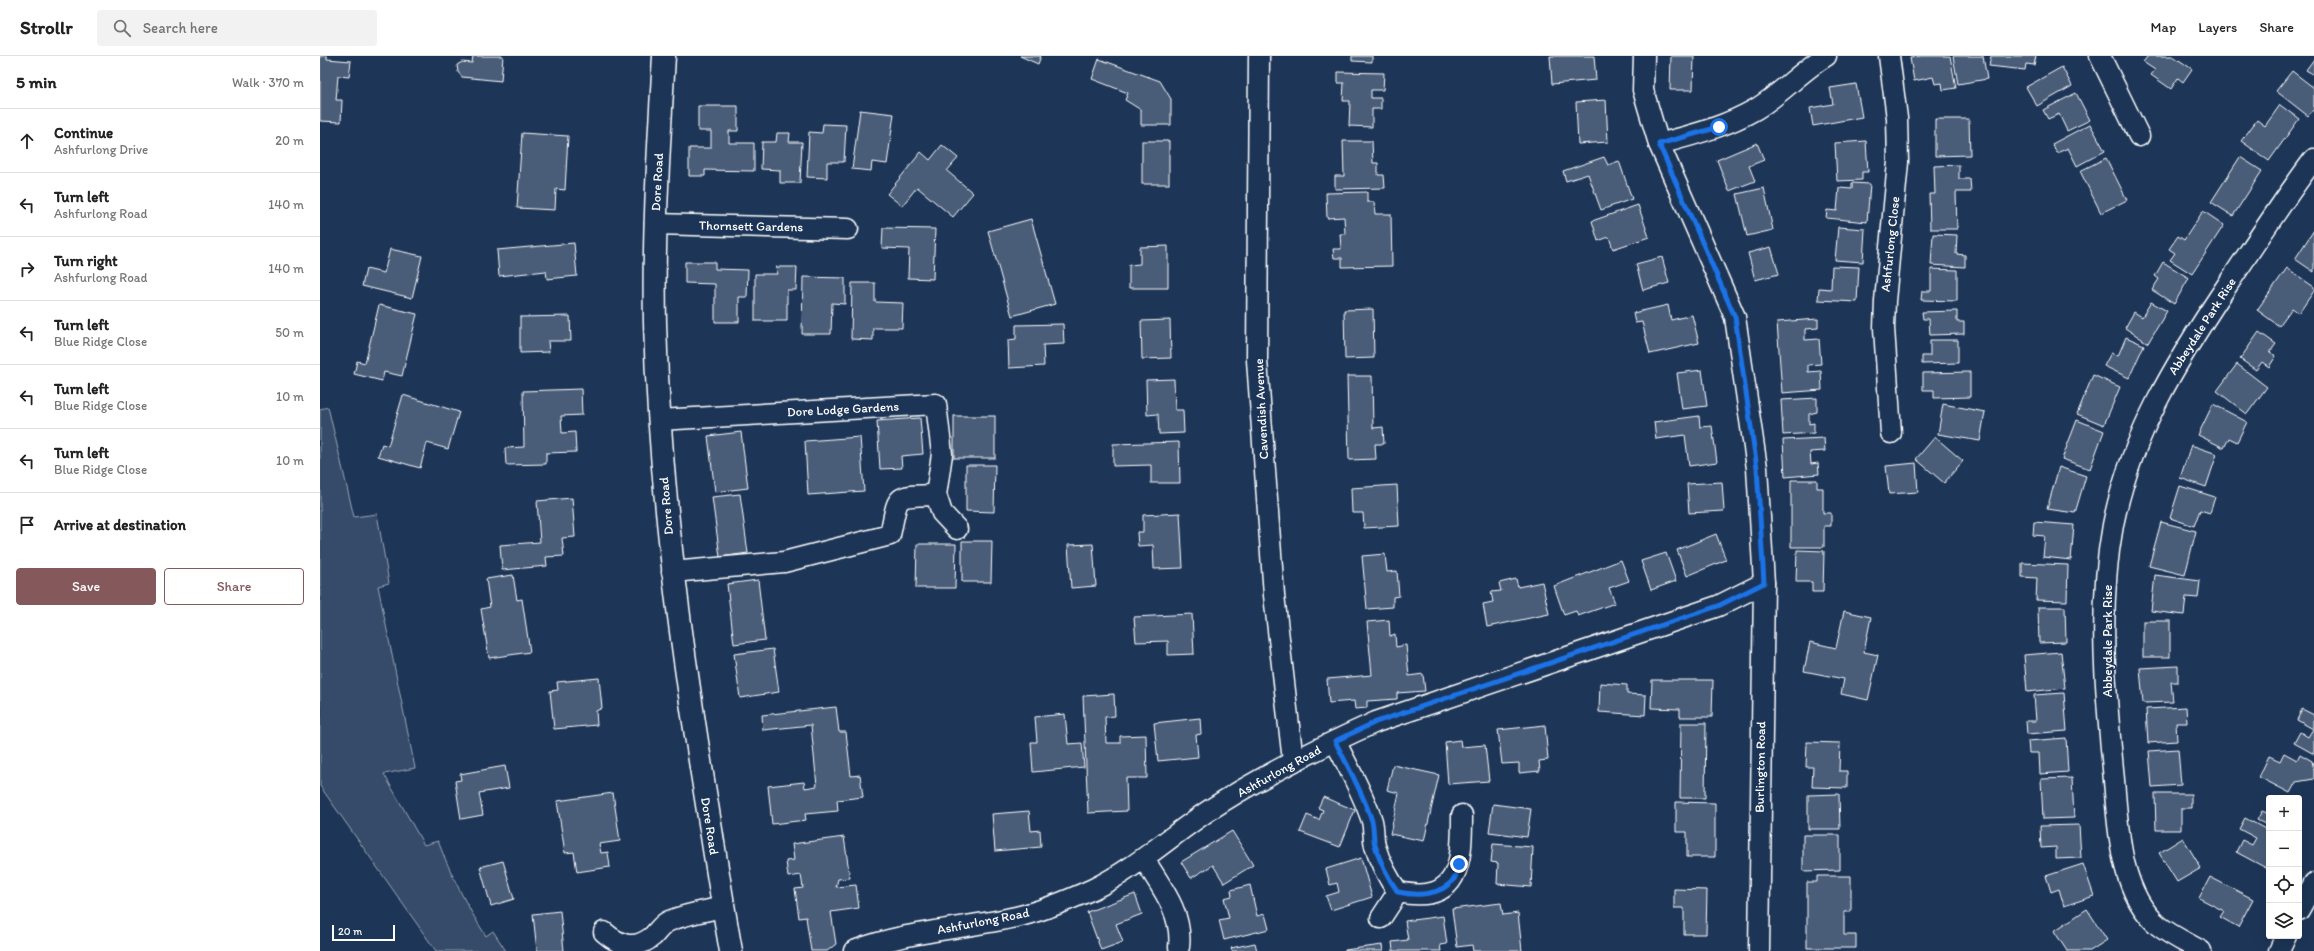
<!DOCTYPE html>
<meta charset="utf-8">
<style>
:root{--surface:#fff;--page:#f2f2f2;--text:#222;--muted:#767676;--line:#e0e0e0;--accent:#85585c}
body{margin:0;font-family:Itim,sans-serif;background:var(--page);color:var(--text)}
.controls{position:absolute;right:12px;bottom:12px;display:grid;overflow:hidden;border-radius:4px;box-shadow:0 4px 16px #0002}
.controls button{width:36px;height:36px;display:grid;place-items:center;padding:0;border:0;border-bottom:1px solid var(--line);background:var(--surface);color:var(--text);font:20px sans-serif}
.scale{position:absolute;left:12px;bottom:10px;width:63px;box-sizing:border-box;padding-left:4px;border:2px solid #fff;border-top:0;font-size:11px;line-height:14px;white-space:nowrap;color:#fff;-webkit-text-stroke:3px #1d3557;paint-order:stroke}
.stop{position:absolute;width:12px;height:12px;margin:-9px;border:3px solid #1a73e8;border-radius:50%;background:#fff}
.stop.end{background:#1a73e8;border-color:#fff;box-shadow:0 1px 4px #0008}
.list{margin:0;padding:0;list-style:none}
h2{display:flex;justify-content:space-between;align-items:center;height:52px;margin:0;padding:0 16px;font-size:17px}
h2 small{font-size:13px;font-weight:400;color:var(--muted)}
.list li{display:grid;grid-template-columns:26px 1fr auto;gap:12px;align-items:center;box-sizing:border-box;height:64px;padding:0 16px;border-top:1px solid var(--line)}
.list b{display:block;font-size:15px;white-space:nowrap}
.list p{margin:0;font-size:13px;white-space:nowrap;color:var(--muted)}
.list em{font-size:13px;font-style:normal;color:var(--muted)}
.actions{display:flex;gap:8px;padding:12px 16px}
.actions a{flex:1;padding:9px 0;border:1px solid var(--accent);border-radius:4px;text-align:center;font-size:14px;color:var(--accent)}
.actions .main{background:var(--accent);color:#fff}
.icon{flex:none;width:22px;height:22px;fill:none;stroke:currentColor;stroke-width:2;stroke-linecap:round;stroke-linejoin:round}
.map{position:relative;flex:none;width:1994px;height:895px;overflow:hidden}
header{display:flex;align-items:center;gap:24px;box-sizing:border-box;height:56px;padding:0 20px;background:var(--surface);border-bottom:1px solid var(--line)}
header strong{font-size:19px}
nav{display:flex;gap:22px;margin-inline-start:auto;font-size:14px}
.search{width:280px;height:36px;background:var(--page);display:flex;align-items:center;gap:10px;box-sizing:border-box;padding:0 14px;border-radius:4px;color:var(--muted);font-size:15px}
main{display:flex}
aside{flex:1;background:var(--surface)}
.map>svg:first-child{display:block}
</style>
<header>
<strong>Strollr</strong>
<div class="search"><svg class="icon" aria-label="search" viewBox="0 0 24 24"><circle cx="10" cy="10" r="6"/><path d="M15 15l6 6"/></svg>Search here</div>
<nav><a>Map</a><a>Layers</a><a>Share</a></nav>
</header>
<main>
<aside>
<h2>5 min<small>Walk · 370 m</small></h2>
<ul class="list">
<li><svg class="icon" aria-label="ahead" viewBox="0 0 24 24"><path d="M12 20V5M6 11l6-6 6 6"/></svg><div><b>Continue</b><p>Ashfurlong Drive</p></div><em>20 m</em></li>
<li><svg class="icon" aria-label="left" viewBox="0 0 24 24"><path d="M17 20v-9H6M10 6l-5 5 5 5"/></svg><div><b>Turn left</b><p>Ashfurlong Road</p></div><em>140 m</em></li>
<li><svg class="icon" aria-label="right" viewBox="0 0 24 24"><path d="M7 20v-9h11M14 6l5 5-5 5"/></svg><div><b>Turn right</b><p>Ashfurlong Road</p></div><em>140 m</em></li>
<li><svg class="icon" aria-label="left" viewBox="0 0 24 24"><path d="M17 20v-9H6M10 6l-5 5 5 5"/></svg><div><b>Turn left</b><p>Blue Ridge Close</p></div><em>50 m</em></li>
<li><svg class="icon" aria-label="left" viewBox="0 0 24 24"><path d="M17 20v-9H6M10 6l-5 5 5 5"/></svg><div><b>Turn left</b><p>Blue Ridge Close</p></div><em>10 m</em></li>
<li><svg class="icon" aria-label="left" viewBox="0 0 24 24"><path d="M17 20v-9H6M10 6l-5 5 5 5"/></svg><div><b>Turn left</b><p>Blue Ridge Close</p></div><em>10 m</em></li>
<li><svg class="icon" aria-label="arrive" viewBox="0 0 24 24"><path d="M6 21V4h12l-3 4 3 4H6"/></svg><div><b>Arrive at destination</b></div></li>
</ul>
<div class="actions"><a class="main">Save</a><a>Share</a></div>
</aside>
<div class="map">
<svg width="1994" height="895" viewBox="0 0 1994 895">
<rect width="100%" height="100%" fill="#1d3557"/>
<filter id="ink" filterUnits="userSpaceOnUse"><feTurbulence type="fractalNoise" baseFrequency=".025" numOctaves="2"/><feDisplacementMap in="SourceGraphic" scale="8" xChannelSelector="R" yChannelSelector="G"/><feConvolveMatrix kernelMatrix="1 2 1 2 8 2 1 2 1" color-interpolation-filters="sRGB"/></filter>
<g filter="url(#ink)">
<path fill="#364b69" stroke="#9aa5b4" d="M8,351L34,461L57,458L69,527L58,530L95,712L64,718L104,789L118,785C131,819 146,849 166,880L173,875L186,895H116L0,730V353Z"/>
<g fill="#4a5d79" stroke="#fff">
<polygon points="0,0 7,0 7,3 31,5 29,21 18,20 16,44 22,44 21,66 0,65"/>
<polygon points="153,0 183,0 181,25 142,21 138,16 137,9 142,6 152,7"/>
<polygon points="700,0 721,0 718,8"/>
<polygon points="1032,0 1052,0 1052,6 1032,5"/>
<polygon points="1230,0 1274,0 1276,24 1232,28"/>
<polygon points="1351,0 1374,0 1373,34 1350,34"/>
<polygon points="1601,0 1630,0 1636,32 1623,34 1622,27 1615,28 1613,21 1594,25 1590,2"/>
<polygon points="1633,0 1663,0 1667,23 1638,28"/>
<polygon points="1671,0 1716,0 1714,9 1706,8 1705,14 1669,10"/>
<polygon points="1828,0 1853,0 1872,13 1863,26 1858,22 1851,33 1831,19 1835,14 1823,6"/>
<polygon points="779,3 840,25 851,43 851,69 821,69 821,54 805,44 808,37 772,23"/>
<polygon points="1994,3 1994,19 1986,14"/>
<polygon points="1742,11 1752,30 1717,50 1706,31"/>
<polygon points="1972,15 1994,32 1994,53 1988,60 1956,35"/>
<polygon points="1018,16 1064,17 1063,34 1051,34 1051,42 1061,42 1061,53 1052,53 1052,71 1029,70 1030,45 1023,45 1024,27 1018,27"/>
<polygon points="1536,28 1542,61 1493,70 1490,52 1513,48 1510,32"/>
<polygon points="1756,37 1770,64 1747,75 1739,58 1728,63 1723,54"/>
<polygon points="1286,44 1288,86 1258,88 1256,46"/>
<polygon points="1960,49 1979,63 1949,105 1921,85 1937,64 1945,70"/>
<polygon points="378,50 418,50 418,75 409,75 409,87 434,87 434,115 385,114 385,120 369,120 369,92 391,92 391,75 378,75"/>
<polygon points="540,54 574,58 567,108 552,106 551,115 532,113"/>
<polygon points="1615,63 1649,63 1650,99 1615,100"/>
<polygon points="503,68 526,69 524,106 507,106 507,122 487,121 489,76 502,77"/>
<polygon points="1770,68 1785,95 1757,110 1748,92 1737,97 1732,88"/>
<polygon points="202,77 248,80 245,134 236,133 235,154 197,152"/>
<polygon points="457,77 470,77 469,86 482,86 480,127 460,127 460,114 441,113 442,86 456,86"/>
<rect x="822" y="85" width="27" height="43"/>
<polygon points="1023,85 1052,85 1053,107 1058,107 1058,119 1064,119 1065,132 1015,133 1015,120 1024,120"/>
<polygon points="1546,85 1548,116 1542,116 1542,124 1517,125 1515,87"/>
<polygon points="1437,87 1444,104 1429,110 1435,125 1409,135 1397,104"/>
<polygon points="622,89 638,102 627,115 653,137 633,161 597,131 582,150 567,138 601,96 610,104"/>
<polygon points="1284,101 1288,109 1299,105 1312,143 1281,154 1268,118 1246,125 1243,115"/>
<polygon points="1920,101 1942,115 1913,160 1891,146"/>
<polygon points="1786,102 1807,144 1781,157 1760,115"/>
<polygon points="1639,109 1639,123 1650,123 1651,136 1636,136 1637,173 1610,173 1609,138 1615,138 1614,110"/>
<polygon points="1532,127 1550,128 1547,166 1506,162 1507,154 1517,155 1519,132 1532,133"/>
<polygon points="1444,132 1453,174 1427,180 1417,138"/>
<polygon points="1047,136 1047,146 1054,146 1055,158 1071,158 1072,210 1022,211 1022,202 1014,202 1013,193 1021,193 1020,178 1025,178 1024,161 1007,162 1006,137"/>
<polygon points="1318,149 1329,181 1293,193 1289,181 1278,185 1272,165"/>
<polygon points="1883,155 1904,169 1872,218 1850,204 1855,197 1849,193 1858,180 1864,184"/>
<polygon points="711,163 735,248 692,260 668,175"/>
<polygon points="1518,171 1545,173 1543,206 1515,204"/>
<polygon points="563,172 615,173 613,223 588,222 589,193 562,192"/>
<polygon points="1994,174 1994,216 1975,203"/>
<polygon points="1613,178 1637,179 1636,198 1645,199 1645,211 1611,209"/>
<polygon points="254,187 257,220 227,223 226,215 179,220 177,194"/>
<polygon points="848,190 848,232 809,232 809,209 820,208 820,191"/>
<polygon points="1451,191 1459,218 1435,224 1428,197"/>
<polygon points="70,193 102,200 92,242 42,230 46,213 64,217"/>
<polygon points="1342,201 1349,227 1323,234 1316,208"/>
<polygon points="365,206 395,206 395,213 428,214 427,241 419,241 419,266 395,266 395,228 365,227"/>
<polygon points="1843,206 1869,222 1854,248 1832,234 1839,223 1835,220"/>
<polygon points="1512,210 1539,211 1537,246 1498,244 1499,232 1511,233"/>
<polygon points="456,211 477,211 476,234 467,234 467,265 435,265 435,218 457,218"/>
<polygon points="1967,212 1994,231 1994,235 1979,257 1972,252 1959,270 1937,254"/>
<polygon points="1611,213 1637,214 1637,245 1601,244 1602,235 1611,235"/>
<polygon points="483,221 525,222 525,248 512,247 511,278 482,278"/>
<polygon points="532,227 555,227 555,246 583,247 582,272 553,272 553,284 531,283"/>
<polygon points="1831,246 1847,255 1828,287 1805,272 1814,256 1822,261"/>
<polygon points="59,249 97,258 82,320 64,316 62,325 34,318 37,305 45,307"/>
<polygon points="1348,249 1351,264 1372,259 1379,287 1330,298 1322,266 1315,267 1313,257"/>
<polygon points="1053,253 1054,302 1025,303 1024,254"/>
<polygon points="1637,255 1637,266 1644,266 1644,278 1610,279 1609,263 1603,263 1602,256"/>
<polygon points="250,260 251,285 228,285 229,296 200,297 200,261"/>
<polygon points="1498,263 1498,272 1485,273 1485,284 1499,283 1501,308 1488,309 1488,316 1501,315 1502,334 1462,337 1457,266"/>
<polygon points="850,264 851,302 822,303 821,265"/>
<polygon points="743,268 744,288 723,289 724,310 689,312 688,284 696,283 696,269"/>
<polygon points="1939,276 1956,288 1950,296 1956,300 1949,311 1942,306 1936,314 1920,303"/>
<polygon points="1806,281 1824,289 1809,322 1784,310 1791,297 1798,300"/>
<polygon points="1610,284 1638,284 1638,307 1602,308 1602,300 1610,300"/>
<polygon points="1917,308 1947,331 1927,358 1897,335"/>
<polygon points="1382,314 1387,350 1362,353 1357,317"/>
<polygon points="1650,316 1650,341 1614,342 1614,334 1603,334 1603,317"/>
<polygon points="1773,319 1800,331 1784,369 1757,358"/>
<polygon points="1027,320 1052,320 1053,372 1063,371 1064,388 1055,388 1056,403 1029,404"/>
<polygon points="854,323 855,354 863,354 864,377 839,378 838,358 827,359 826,324"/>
<polygon points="261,333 262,359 241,360 242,377 255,376 256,396 226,397 226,408 186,409 185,392 204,391 203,335"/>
<polygon points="83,339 139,356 128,393 107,387 100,412 58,400 62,388 68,390"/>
<polygon points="1497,342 1497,356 1489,358 1489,368 1494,367 1494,377 1463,379 1461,344"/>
<polygon points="1623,348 1665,356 1660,385 1618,378"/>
<polygon points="1893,348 1927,366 1917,386 1909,382 1904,392 1878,379"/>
<rect x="634" y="360" width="41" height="42"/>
<polygon points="1379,360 1380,371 1392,370 1397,406 1369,410 1365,379 1336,383 1334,366"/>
<polygon points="600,362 603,398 581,400 582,412 560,413 557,365"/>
<polygon points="1757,364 1784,375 1770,413 1742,403"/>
<polygon points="421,376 428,432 395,436 388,380"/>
<polygon points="540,381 544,435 488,439 485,385"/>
<polygon points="1615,381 1643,405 1624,427 1596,403"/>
<polygon points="1504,382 1505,395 1490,396 1491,408 1498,407 1499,418 1465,421 1463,384"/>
<polygon points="859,386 860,427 831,427 831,409 793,410 793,388"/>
<polygon points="1871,389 1897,398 1886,431 1860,422"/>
<polygon points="1596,407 1598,436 1569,438 1566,410"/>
<polygon points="646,409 675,409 674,456 646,455"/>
<polygon points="1739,411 1766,420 1755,457 1727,453"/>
<polygon points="1471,424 1497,424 1497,432 1503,432 1503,457 1511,457 1511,470 1504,470 1504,491 1471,491"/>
<polygon points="1402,426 1404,455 1369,457 1367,428"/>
<polygon points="1077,429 1079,470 1044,472 1043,457 1032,457 1031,432"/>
<polygon points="1860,430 1895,441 1890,457 1880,454 1874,470 1850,462"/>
<polygon points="420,438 428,497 400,501 392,441"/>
<polygon points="252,442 255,481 242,482 244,500 226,501 227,510 182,514 180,489 220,486 217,445"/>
<polygon points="860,457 863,512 834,513 833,489 818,490 817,476 823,476 823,459"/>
<polygon points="1714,466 1754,469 1751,504 1723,501 1725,480 1713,479"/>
<polygon points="1841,466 1876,475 1865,519 1829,510"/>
<polygon points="1396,478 1406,504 1367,520 1357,494"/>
<polygon points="642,485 672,485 671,526 642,526"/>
<polygon points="597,488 636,488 635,532 596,532"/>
<polygon points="773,488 776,530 751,532 748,489"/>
<polygon points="1477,494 1504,495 1503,536 1492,536 1492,526 1476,526"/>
<polygon points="1346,497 1356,525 1331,534 1321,505"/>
<polygon points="1065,498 1067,516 1077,515 1079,540 1073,541 1073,551 1047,553 1042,500"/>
<polygon points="1301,504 1309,525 1289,532 1295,547 1258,560 1256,555 1244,559 1234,530"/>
<polygon points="1702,507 1748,509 1747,545 1716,544 1717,522 1702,521"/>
<polygon points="193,519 197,544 202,543 210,596 169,602 161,553 170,551 166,523"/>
<polygon points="1835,519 1880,525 1878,542 1866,541 1864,559 1831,555"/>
<polygon points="1196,523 1198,531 1222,526 1229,558 1167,571 1163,548 1173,546 1171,536 1181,535 1179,527"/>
<polygon points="438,524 445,584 414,588 407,528"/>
<polygon points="1718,551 1745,551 1746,586 1719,587"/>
<polygon points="1524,555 1551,561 1544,596 1558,599 1548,644 1521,638 1524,623 1484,615 1490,586 1516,592"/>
<polygon points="872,558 874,598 848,599 848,585 816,586 814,561"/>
<polygon points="1069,564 1070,580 1075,578 1076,591 1086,589 1089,620 1103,618 1105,635 1077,637 1077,643 1047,645 1047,652 1035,653 1034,645 1009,647 1007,623 1052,619 1047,566"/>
<rect x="1823" y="565" width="27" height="36"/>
<polygon points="453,593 459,636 420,642 414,598"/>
<polygon points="1741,596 1745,632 1707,636 1704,599"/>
<polygon points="1858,610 1858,626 1851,626 1853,646 1823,647 1820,612"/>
<polygon points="279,622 282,652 276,655 277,669 234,673 230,635 238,634 237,626"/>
<polygon points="1332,624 1393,624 1392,661 1360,661 1360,653 1331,652"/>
<polygon points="1280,627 1307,629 1307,638 1326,639 1325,659 1279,656"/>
<polygon points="1744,637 1747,675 1707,678 1706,665 1716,665 1714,639"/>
<polygon points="794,638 795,660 785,661 786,687 800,687 800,680 826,679 827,722 806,722 807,755 768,757 763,640"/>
<polygon points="516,651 519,676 526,676 531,720 540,719 543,741 517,744 518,755 485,758 486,764 452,768 448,730 484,726 485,732 497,730 491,669 443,674 442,659"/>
<polygon points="1866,651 1867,667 1856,667 1857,685 1828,687 1826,653"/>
<polygon points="1982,653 1994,659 1994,698 1974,687 1980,676 1988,681 1993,673 1977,664"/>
<polygon points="745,658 748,688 762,687 764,711 713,716 711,686 717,686 715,661"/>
<polygon points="880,662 881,678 876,679 878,701 838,705 834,667"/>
<polygon points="1361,667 1386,667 1385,742 1360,742"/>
<polygon points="1225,669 1228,704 1219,705 1220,715 1199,717 1199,707 1182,708 1178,674"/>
<polygon points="1746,682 1748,716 1720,718 1719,697 1709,697 1708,685"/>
<polygon points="1140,684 1141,691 1165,689 1169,725 1128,728 1125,686"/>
<polygon points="1487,686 1520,687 1519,715 1527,715 1527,732 1492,731 1493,711 1486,711"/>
<polygon points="1858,693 1861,729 1832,731 1829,695"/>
<polygon points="1964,697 1977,704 1980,698 1992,705 1994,714 1994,723 1976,726 1970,737 1939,721 1949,700 1960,705"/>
<polygon points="1073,709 1119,719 1104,785 1070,778 1079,737 1067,734"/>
<polygon points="185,710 189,732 159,737 163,759 141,763 135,725 141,724 140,718"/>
<polygon points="1752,722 1754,762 1723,763 1721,723"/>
<polygon points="293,737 300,785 279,788 281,797 288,796 290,811 257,816 254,796 245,797 237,745"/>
<polygon points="1519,738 1520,773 1488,773 1488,739"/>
<polygon points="1835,738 1871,738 1871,752 1861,752 1861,774 1836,774"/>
<polygon points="1003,741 1035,754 1020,791 980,776 987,759 999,764 1003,754 998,752"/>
<polygon points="1356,746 1395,747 1395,801 1367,801 1367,776 1356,776"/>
<polygon points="1173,748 1211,753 1207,781 1169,776"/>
<polygon points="1949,752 1949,770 1937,764 1942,755 1947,757"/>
<polygon points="709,755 711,775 720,774 721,791 675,795 672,758"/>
<polygon points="1925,762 1949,775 1948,813 1916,796 1922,784 1932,789 1936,782 1919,773"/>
<polygon points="1759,769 1761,802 1736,803 1736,791 1721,792 1720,770"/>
<polygon points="912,775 933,809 904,827 893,809 871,822 861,806"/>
<polygon points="1483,779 1520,779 1520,814 1483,815"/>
<polygon points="524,781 530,822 518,823 516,831 536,829 539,852 511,856 516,888 507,895 491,895 486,861 479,862 475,833 483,832 481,819 468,821 466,805 474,804 472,788"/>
<polygon points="1863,782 1881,812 1857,826 1839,797"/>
<polygon points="1173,788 1213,791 1211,831 1177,828 1178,807 1171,806"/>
<polygon points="1041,802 1052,841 1011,854 1006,840 1019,836 1017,827 1010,829 1006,813"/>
<polygon points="183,805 194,843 171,850 160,811"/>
<polygon points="1763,808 1774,840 1744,850 1739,833 1731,836 1726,820"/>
<polygon points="1497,820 1531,820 1531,856 1524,856 1524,879 1536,879 1536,892 1487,892 1487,826 1497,826"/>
<polygon points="1890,821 1933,843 1918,871 1900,861 1904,855 1879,842"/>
<polygon points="930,829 937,860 945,858 949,873 904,884 899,864 909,862 904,842 912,840 911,834"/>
<polygon points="1354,833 1387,834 1386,878 1364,878 1364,852 1354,852"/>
<polygon points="815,838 822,858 796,868 803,886 781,894 767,856"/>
<polygon points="1181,847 1183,859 1198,857 1202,895 1153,895 1152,889 1137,891 1132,853"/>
<polygon points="1767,853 1787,884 1770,895 1747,895 1734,875"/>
<polygon points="240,855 244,895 217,895 213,858"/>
<polygon points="1123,860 1127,888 1120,889 1121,895 1073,895 1072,886 1088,884 1085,865"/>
<polygon points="935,887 937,895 912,895 911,892"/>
<polygon points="1062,889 1063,895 1025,895 1025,894"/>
</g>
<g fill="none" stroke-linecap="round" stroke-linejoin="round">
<g stroke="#fff" stroke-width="23">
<g id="street">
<polyline points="939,0 937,304 954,539 973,705"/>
<polyline points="1569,0 1577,62 1578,106 1565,245 1564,272 1571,377"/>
<polyline points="1780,0 1819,80"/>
<path d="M1339,88C1372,79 1405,71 1436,53C1461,38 1481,15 1506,0"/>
<polyline points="335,168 528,173"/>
<polyline points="339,364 616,348 622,398 616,439 622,457 637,473"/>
<path d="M352,516L464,506L570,479C579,437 573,440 616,439"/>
<path d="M1015,685C1028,711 1043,737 1052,765C1054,773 1053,782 1055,790C1060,807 1068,822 1078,836C1140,849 1142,807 1142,759"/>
<path d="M824,803C841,831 863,857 859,891"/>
<polyline points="1979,854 1994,827"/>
<polyline points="1061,862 1078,836"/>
<path d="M284,876C300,890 315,895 333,880C338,875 342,868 349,865C366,858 385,855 403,851"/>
<path d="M534,895C586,875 642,873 696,861C722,855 749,844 773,833C815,813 849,781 888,755C941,720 998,692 1056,666L1398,550L1444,527L1437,412L1415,261L1339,88L1323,34L1324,0"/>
<polyline points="1439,895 1444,527"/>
<path d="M1881,895C1867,887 1852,880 1839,870C1797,835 1798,763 1793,713C1785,632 1778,550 1793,469C1811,379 1856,306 1906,231C1935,188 1963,144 1994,103"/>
<polyline points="1959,895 1966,880"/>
</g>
</g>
<g stroke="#fff" stroke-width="25">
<path id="secondary" d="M344,0C339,89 333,178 335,267C339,423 359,576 384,730C393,785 401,840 411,895"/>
</g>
<use href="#street" stroke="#1d3557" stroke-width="20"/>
<use href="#secondary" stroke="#1d3557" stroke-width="22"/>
</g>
</g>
<g fill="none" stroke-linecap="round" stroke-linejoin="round" filter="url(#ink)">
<path stroke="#1a73e8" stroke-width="5" d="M1139,808C1138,813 1136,820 1134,823C1121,840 1096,840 1078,836C1068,822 1060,807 1055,789C1053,782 1054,773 1052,765C1043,737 1028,711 1015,685L1056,666L1398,550L1444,527L1437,412L1415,261L1339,88L1399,71"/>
</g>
<g text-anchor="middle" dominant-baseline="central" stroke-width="3" stroke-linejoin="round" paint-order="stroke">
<g font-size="13" fill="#fff" stroke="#1d3557">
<text transform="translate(337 126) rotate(-87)">Dore Road</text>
<text transform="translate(431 170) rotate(1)">Thornsett Gardens</text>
<text transform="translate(1570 188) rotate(-84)">Ashfurlong Close</text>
<text transform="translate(1882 270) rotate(-57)">Abbeydale Park Rise</text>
<text transform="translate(523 353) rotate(-3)">Dore Lodge Gardens</text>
<text transform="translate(941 353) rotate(-93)">Cavendish Avenue</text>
<text transform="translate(346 450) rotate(-95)">Dore Road</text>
<text transform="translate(1787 585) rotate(-90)">Abbeydale Park Rise</text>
<text transform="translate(1440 711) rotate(-89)">Burlington Road</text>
<text transform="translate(959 715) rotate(-29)">Ashfurlong Road</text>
<text transform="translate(390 770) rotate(81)">Dore Road</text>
<text transform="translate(663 865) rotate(-11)">Ashfurlong Road</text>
</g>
</g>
</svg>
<div class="controls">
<button>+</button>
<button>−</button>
<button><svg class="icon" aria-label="locate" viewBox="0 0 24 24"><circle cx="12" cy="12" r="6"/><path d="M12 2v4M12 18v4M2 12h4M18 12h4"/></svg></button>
<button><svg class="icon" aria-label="layers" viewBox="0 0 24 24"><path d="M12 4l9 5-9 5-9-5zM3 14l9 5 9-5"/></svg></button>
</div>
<div class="scale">20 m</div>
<div class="stop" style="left:1399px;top:71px"></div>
<div class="stop end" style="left:1139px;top:808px"></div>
</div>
</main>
